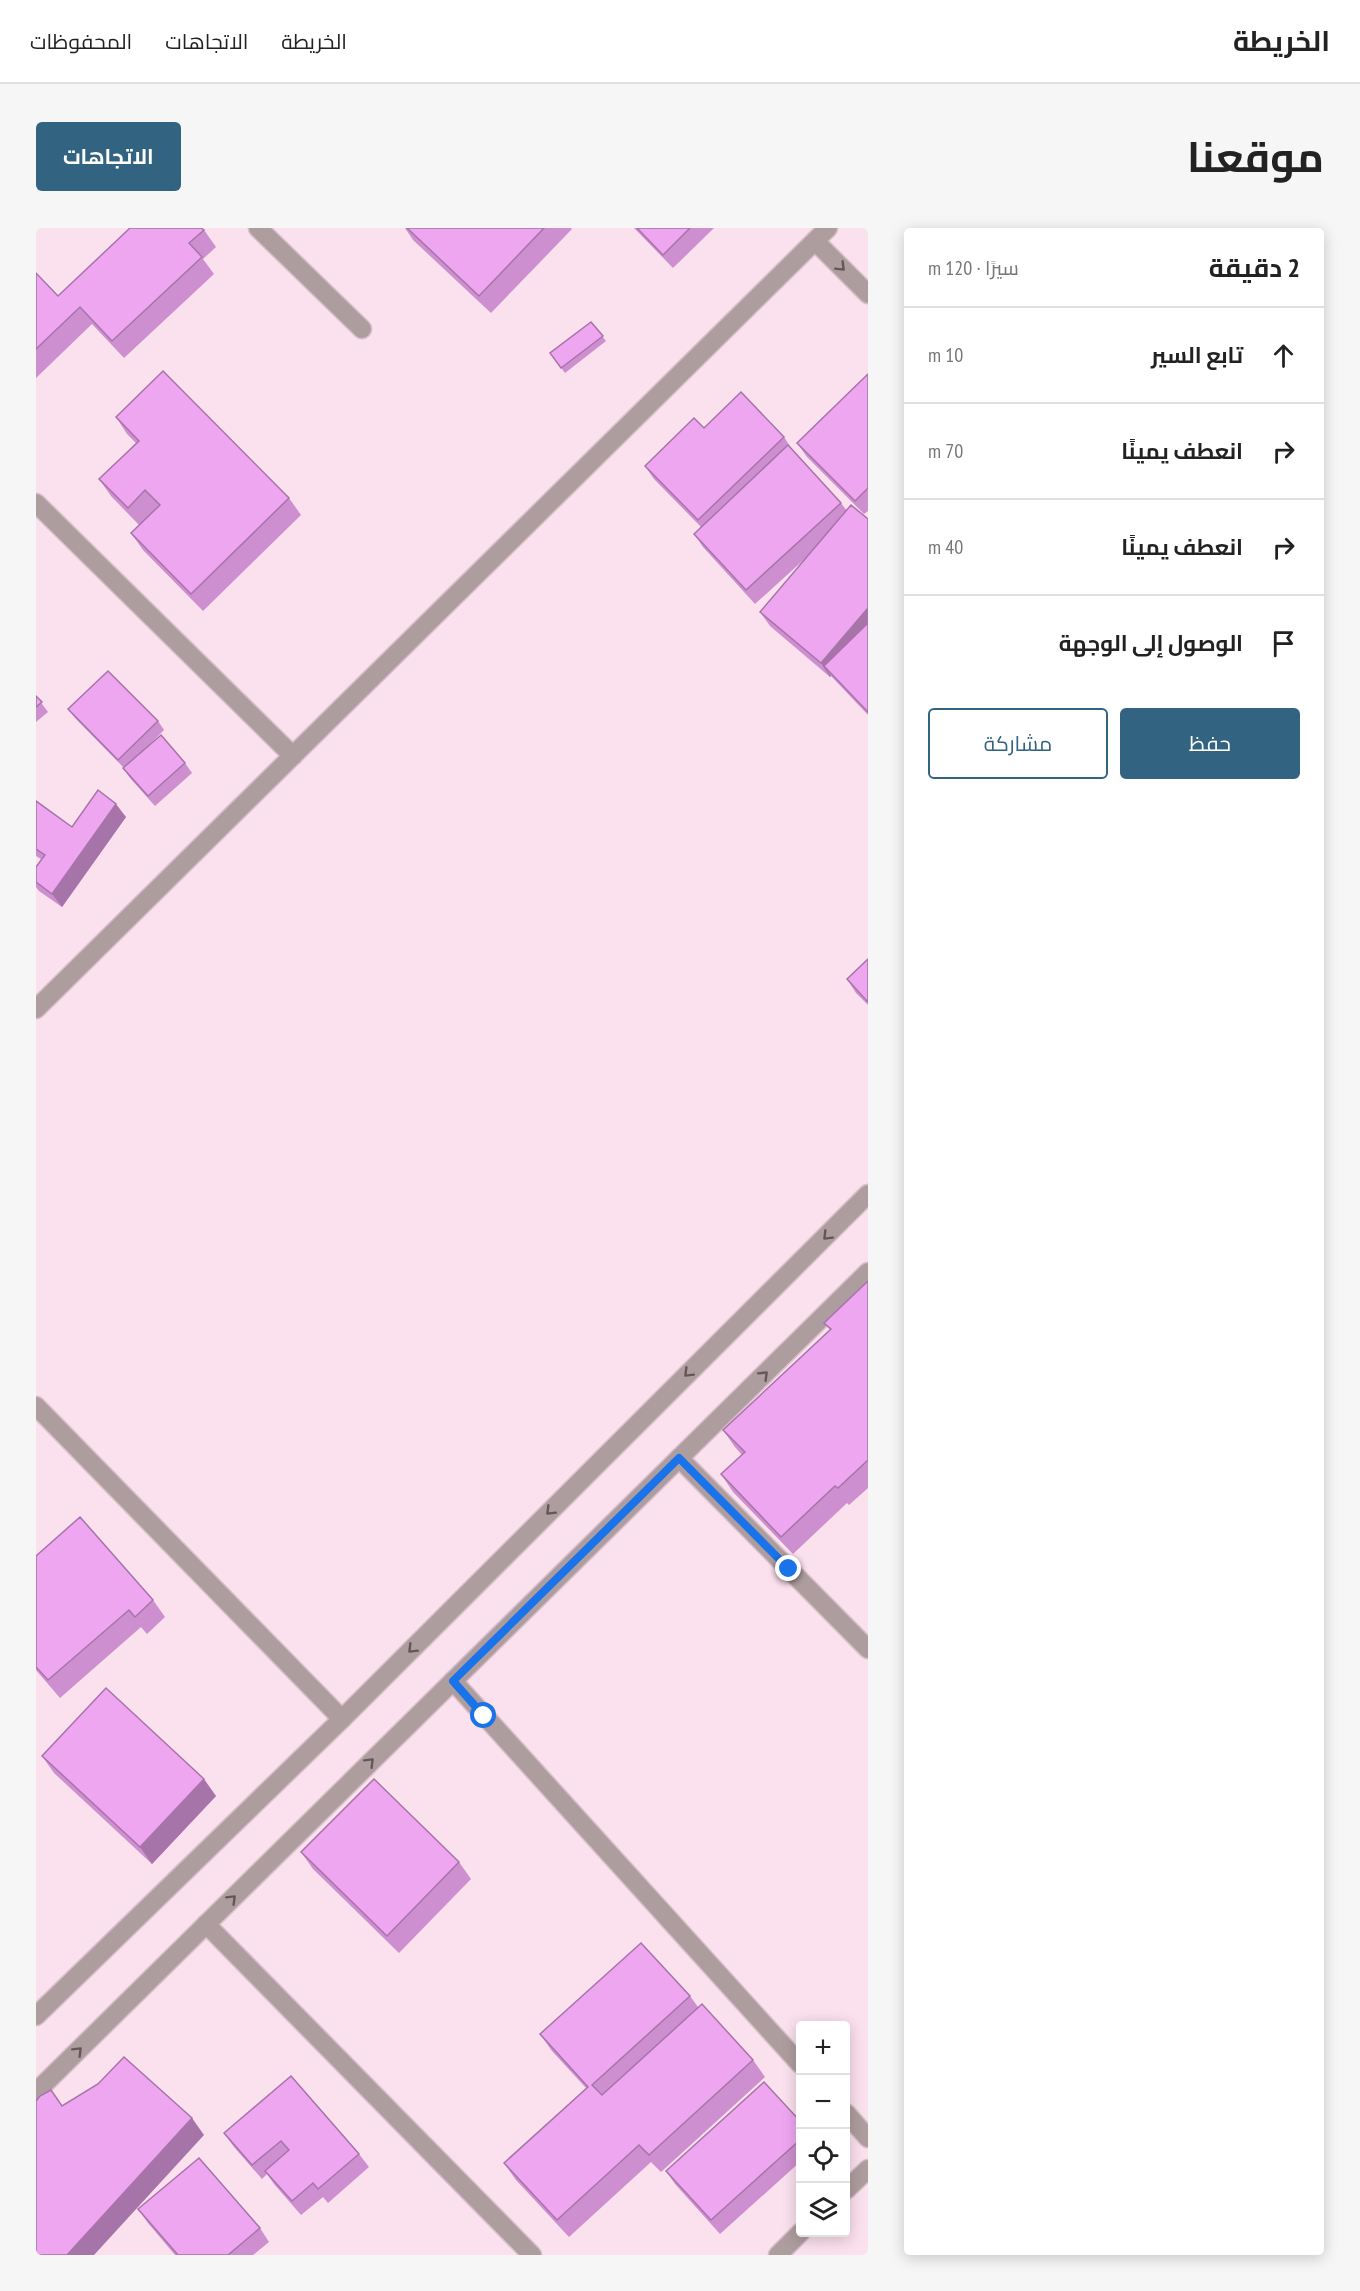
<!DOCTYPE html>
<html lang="ar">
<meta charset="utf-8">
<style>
:root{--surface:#fff;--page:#f6f6f6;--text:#222;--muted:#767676;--line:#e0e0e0;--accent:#326381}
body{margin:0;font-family:"PT Sans Narrow",Cairo,sans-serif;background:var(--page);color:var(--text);direction:rtl}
.controls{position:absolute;right:18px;bottom:18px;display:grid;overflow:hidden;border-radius:6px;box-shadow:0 3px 15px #0003}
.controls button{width:54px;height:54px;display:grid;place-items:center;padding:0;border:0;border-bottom:2px solid var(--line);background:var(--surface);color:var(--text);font:30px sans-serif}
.stop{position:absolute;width:18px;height:18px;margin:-14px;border:4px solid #1a73e8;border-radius:50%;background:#fff}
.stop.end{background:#1a73e8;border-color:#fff;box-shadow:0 2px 6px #0008}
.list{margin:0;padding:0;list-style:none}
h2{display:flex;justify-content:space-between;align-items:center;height:78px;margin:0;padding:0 24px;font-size:26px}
h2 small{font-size:20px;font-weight:400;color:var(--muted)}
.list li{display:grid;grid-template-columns:39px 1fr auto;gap:18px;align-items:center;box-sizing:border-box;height:96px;padding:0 24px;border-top:2px solid var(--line)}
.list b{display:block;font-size:22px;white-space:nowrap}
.list em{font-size:20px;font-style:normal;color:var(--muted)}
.actions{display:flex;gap:12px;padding:18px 24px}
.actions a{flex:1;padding:14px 0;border:2px solid var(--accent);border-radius:6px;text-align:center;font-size:21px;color:var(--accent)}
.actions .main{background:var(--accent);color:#fff}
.icon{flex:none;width:33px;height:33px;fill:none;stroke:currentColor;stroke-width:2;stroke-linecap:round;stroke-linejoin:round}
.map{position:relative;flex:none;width:832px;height:2027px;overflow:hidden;direction:ltr;border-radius:6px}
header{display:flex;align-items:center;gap:36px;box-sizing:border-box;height:84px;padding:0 30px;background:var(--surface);border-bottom:2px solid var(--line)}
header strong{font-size:28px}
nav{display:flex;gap:33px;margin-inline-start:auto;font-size:21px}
.intro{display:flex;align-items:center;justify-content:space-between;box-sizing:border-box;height:144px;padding:0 36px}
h1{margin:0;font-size:42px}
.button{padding:15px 27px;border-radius:6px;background:var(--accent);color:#fff;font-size:21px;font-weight:700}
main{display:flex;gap:36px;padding:0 36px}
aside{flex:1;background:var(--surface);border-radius:6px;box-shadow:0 3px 15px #0003}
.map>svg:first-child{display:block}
</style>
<header>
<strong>الخريطة</strong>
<nav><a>الخريطة</a><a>الاتجاهات</a><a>المحفوظات</a></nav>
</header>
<div class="intro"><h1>موقعنا</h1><a class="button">الاتجاهات</a></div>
<main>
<aside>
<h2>2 دقيقة<small>سيرًا · 120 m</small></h2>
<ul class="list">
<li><svg class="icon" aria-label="ahead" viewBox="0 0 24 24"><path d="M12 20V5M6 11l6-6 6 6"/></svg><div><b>تابع السير</b></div><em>10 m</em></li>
<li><svg class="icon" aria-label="right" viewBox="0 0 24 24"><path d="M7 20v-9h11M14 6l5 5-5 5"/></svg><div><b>انعطف يمينًا</b></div><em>70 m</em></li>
<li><svg class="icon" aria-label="right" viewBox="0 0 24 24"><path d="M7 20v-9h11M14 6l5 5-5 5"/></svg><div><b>انعطف يمينًا</b></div><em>40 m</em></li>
<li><svg class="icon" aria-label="arrive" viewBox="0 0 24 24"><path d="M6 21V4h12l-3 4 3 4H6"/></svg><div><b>الوصول إلى الوجهة</b></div></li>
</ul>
<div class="actions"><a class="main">حفظ</a><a>مشاركة</a></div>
</aside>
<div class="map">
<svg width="832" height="2027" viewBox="0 0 832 2027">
<rect width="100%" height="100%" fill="#fbe0ed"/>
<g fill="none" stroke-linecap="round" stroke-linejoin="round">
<g stroke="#d7bfca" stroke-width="21">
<g id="street">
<polyline points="222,0 326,101"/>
<polyline points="779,13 832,66"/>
<polyline points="0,275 257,528"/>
<polyline points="0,781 792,0"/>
<polyline points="0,1178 306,1491"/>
<polyline points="643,1230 832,1421"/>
<polyline points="417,1453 764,1836"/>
<polyline points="170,1696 496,2027"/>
<polyline points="0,1788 306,1491 832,966"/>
<polyline points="0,1864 832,1044"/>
<polyline points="810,1885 832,1910"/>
<polyline points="810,1962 832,1941"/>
<polyline points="742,2027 765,2004"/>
</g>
</g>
<use href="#street" stroke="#ae9d9f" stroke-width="18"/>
</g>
<g fill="#cd8fcf">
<polygon points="369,0 535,0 536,1 455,85 377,12"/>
<polygon points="598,0 678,0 637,40"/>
<polygon points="168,2 180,19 167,31 178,46 88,130 56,96 0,150 0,45 22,68"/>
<polygon points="555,94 570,113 529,145 514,125"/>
<polygon points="832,146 832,283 828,286 771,229 761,215"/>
<polygon points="80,189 253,270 265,287 167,383 107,322 95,305 103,297 75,268 63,251 100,215 91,206"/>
<polygon points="668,200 748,209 757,223 805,275 811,283 832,291 832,487 795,448 794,449 734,398 724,384 773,327 719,376 667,319 658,306 665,299 618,251 609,238"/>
<polygon points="0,468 12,484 0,494"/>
<polygon points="32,481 122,493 128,502 112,518 149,535 156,545 119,578 94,550 87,540 88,540 39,490"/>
<polygon points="0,573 36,599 90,589 26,679 3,663 0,659 0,639 5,631 0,628"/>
<polygon points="832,731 832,777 820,765 811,751"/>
<polygon points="832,1053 832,1260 813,1277 811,1275 757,1326 697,1264 685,1246 706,1227 699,1219 687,1202 794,1102 788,1095"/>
<polygon points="0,1328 117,1372 129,1389 111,1406 105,1399 24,1470 0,1442"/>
<polygon points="6,1528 180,1568 116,1636 18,1545"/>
<polygon points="265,1624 423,1634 435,1651 363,1725 277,1641"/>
<polygon points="654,1768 662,1779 717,1832 729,1849 625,1944 615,1934 533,2009 480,1952 468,1935 550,1860 516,1823 504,1806"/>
<polygon points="255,1848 323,1926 333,1939 292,1975 287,1969 265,1987 238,1956 231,1946 226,1951 198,1919 188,1905"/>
<polygon points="765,1894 765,1933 684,2006 639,1956 630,1943"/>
<polygon points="102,1981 224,2000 233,2014 217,2027 139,2027 112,1995"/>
</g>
<g fill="#a774a9">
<polygon points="832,380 832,405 788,438 795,448 794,449 785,435"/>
<polygon points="80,576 90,589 26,679 16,666"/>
<polygon points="168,1551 180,1568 116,1636 104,1619"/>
<polygon points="156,1890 168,1907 58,2027 31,2027"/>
</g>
<g fill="#eea6f1" stroke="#a774a9" stroke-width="1.5">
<polygon points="94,0 165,0 168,2 153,15 166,29 76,113 44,79 0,121 0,45 22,68"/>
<polygon points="371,0 508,0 443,68"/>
<polygon points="601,0 654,0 627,27"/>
<polygon points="555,94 567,108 525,140 514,125"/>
<polygon points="127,143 253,270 155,366 95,305 124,277 109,262 92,280 63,251 103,213 80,189"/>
<polygon points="832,146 832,260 819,273 761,215"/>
<polygon points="705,164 748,209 662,292 609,238 658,190 668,200"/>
<polygon points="752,217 805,275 710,362 658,306"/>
<polygon points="815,277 832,291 832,380 785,435 724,384"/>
<polygon points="832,395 832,484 788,438"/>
<polygon points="72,443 122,493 82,532 32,481"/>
<polygon points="0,468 6,474 0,479"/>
<polygon points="125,507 149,535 112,568 87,540"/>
<polygon points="62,562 80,576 16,666 0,654 0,639 9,627 0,621 0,573 36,599"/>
<polygon points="832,731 832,774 811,751"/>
<polygon points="832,1053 832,1232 802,1260 799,1258 745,1309 685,1246 709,1224 687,1202 795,1101 788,1095"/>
<polygon points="44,1289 117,1372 99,1389 93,1382 12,1452 0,1439 0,1328"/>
<polygon points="70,1460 168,1551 104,1619 6,1528"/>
<polygon points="338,1551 423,1634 351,1708 265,1624"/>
<polygon points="605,1715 654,1768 556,1857 566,1867 666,1776 717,1832 613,1927 603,1917 521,1992 468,1935 552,1859 504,1806"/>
<polygon points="88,1829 156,1890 31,2027 0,2027 0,1873 4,1868 15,1862 26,1878 62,1856"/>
<polygon points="255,1848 323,1926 282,1961 277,1955 256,1973 229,1943 253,1922 245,1913 216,1937 188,1905"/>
<polygon points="728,1854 765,1894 765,1911 675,1992 630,1943"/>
<polygon points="163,1930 224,2000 192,2027 142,2027 102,1981"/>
</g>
<defs><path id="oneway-chevron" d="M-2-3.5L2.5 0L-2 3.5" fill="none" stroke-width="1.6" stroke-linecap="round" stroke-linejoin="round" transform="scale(1.5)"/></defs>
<g stroke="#64565b">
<use href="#oneway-chevron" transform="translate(805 39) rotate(45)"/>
<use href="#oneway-chevron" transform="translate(791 1008) rotate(135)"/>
<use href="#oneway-chevron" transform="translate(652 1145) rotate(135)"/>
<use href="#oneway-chevron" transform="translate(728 1147) rotate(-45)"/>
<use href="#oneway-chevron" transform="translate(514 1283) rotate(135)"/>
<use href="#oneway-chevron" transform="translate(376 1421) rotate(135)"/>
<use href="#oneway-chevron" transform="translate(334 1534) rotate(-45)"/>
<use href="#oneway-chevron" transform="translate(196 1671) rotate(-45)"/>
<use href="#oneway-chevron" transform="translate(42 1823) rotate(-45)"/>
</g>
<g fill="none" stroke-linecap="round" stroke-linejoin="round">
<polyline stroke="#1a73e8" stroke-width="8" points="448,1488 417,1453 643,1230 753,1341"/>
</g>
</svg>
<div class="controls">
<button>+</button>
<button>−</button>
<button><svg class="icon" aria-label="locate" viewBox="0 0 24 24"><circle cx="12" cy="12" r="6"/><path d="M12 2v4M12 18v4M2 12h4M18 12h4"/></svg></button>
<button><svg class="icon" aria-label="layers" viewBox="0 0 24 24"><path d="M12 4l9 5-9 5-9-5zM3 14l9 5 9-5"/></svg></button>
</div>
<div class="stop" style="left:448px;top:1488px"></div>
<div class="stop end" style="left:753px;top:1341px"></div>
</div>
</main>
